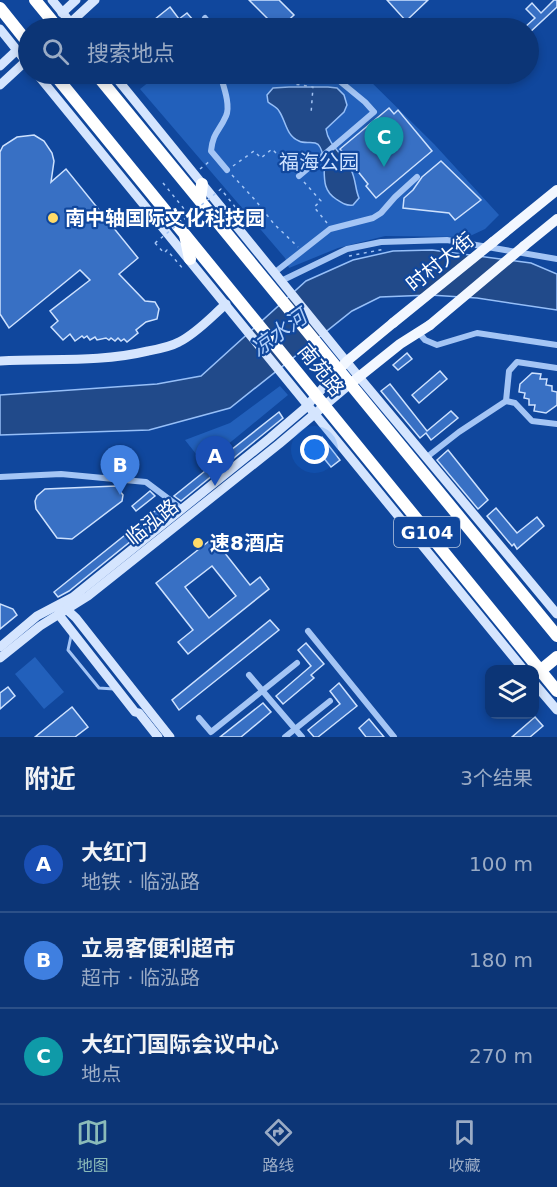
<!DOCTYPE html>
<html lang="zh">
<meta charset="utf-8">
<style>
:root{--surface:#0c3576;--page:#153d7b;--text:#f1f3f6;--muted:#9aabc5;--line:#2c5088;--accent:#8bbbb9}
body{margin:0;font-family:"DejaVu Sans","Noto Sans SC",sans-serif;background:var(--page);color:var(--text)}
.controls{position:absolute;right:18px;bottom:18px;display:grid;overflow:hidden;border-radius:12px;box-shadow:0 3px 9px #0003}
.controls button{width:54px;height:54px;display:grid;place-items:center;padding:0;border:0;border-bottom:2px solid var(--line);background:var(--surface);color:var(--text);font:30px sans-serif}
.you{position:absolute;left:315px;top:450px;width:21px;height:21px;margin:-15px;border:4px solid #fff;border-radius:50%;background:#1a73e8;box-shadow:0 0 0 9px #1a73e833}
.badge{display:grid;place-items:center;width:39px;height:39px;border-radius:50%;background:var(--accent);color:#fff;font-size:20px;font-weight:700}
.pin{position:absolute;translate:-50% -50px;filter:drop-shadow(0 2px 3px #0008)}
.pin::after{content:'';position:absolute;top:32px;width:21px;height:18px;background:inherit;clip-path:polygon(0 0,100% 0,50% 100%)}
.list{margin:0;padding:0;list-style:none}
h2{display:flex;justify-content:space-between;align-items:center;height:78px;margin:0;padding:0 24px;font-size:26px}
h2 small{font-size:20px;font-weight:400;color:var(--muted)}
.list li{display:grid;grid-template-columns:39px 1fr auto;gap:18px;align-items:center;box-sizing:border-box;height:96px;padding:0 24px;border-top:2px solid var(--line)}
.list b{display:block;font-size:22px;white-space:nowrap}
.list p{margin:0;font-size:20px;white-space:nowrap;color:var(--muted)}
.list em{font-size:20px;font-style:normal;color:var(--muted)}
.icon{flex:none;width:33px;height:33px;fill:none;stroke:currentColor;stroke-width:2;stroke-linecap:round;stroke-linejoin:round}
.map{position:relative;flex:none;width:557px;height:737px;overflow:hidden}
.search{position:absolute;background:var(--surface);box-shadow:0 3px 9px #0003;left:18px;right:18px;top:18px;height:66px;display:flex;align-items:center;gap:15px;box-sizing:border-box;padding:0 21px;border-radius:33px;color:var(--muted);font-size:22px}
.sheet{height:366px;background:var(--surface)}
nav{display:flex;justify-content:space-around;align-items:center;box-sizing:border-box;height:84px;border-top:2px solid var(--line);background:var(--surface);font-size:16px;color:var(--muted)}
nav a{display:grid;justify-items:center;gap:3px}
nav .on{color:var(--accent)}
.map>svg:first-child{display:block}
</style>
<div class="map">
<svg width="557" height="737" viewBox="0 0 557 737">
<rect width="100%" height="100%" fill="#10479d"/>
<g fill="#2260bb">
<polygon points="159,74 363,74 434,144 499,215 485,229 468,237 385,236 338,248 289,268 285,258 140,89"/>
<polygon points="280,386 288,395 204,464 185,440 230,423"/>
<polygon points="35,657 64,692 44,709 15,674"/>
</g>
<g fill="#214a8a" stroke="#96bff8" stroke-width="1.5">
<path d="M289,87H328L337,88L344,95L347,105L344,112L326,129C328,145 344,155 351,170C356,179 355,189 359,198L353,205C346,206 342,203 336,199C316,186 330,165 320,147C316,139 306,145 299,141C286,136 286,121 279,111C277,107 271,105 268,102L267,95L273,88Z"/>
<polygon points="432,250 531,263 557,274 557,310 477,298 430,295 380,297 352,311 230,408 149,430 0,435 0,395 157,384 201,376 306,281 353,260 393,251"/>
</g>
<g fill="#3870c4" stroke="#cde1fe" stroke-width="1.5" fill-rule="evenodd">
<polygon points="249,0 279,0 294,15 280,28 277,28"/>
<polygon points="387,0 428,0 406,21"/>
<polygon points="554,0 557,0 557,7 528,34 528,28 524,28 535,18 526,9 532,3 541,13"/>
<polygon points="170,7 179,19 187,13 200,28 144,28"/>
<polygon points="389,108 394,114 398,110 432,151 376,198 366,186 368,184 340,149"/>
<polygon points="34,135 44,141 52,153 54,161 51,182 66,169 138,258 119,274 145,301 155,302 159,309 157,319 146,322 136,330 138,333 127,342 124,339 121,341 118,338 115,341 111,338 109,340 106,338 97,340 95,337 90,340 87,336 84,338 82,336 75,341 70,334 63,340 51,327 58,321 50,311 90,280 80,270 9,328 0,314 0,152 3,146 17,137"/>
<polygon points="441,161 481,200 455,220 449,213 403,208 404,198 413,190 422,177"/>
<polygon points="407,353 412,359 398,370 393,365"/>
<polygon points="440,371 447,379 419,403 412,395"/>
<polygon points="532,373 541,374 540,379 547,379 546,385 552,386 552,391 557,392 557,405 546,413 534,411 535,405 529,405 529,399 524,398 525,393 519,392 520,384"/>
<polygon points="390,384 427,431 451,411 458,418 431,440 426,433 420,438 381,391"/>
<polygon points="279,412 283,418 181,501 174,496 215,463 207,453 217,444 226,454"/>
<polygon points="322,437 340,460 331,467 313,445"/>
<polygon points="448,450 488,500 478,509 437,460"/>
<polygon points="116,486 123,495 122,501 72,539 57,538 36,509 35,501 37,496 45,489"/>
<polygon points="150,491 155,496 136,511 132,506"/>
<polygon points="165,503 172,508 69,591 58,597 54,592"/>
<polygon points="496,508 517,533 537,517 544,526 517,549 514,544 512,546 487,516"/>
<path d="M213,538L250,585L260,577L269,589L188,654L178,642L193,630L156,583ZM212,566L236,596L209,618L185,587Z"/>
<polygon points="0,604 13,609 17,615 0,629"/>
<polygon points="270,620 279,630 179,710 172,700"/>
<polygon points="306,643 324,664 311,675 314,678 283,704 276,696 311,666 298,650"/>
<polygon points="339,683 357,706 318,737 314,737 308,730 340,704 330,691"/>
<polygon points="8,687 15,696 0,709 0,693"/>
<polygon points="263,703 271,712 241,737 220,737"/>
<polygon points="72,707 88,727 75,737 35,737"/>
<polygon points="535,717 543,726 530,737 512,737"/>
<polygon points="369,719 384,737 366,737 359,728"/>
</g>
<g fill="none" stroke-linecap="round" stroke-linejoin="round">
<g stroke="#a4c5f5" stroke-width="1.5" stroke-dasharray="3 4.5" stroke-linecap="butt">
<path d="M271,74C284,83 304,77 320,74"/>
<polyline points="294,79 294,84 313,87 311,114"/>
<polyline points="233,166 254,151 261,158 272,149 295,172"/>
<polyline points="200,169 210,161"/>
<polyline points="232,175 256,201 274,224 298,247"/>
<polyline points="304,182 321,201 314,207 327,223"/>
<polyline points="163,183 189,215"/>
<polyline points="224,193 244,218 241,220"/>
<polyline points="155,243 164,253 167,250 184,270"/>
<polyline points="349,256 385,249"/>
</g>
<polyline stroke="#a4c5f5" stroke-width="3" points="71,636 68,650 99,688 114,689"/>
<g stroke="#a4c5f5" stroke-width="6">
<polyline points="205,18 213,28"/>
<path d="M220,74C223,85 231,105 226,116C219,132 213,132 211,151L227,170"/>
<polyline points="299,176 374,112 365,102 331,74"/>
<polyline points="274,273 330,229 373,218 381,213 395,197 417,177"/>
<polyline points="281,281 347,249 381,242 447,240 557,259"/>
<polyline points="419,333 425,340 437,345 477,333 557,345"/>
<polyline points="506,401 515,403 532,421 557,424"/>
<polyline points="427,457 459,432 506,401 509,371 517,362 557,368"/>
<polyline points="0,477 61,474 146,482 182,509"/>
<polyline points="308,631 394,737"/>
<polyline points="249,675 302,737"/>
<polyline points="199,718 211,732 297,663"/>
<polyline points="285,737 330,701"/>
</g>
<g stroke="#d5e5fe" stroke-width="9">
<polyline points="52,0 75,28"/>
<polyline points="62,13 76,0"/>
<polyline points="70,23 95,0"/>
<polyline points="0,29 28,64"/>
<polyline points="0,66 17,50"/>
<polyline points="37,74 524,670"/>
<polyline points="113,74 359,377 557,614"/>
<polyline points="0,85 26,61"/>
<path d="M0,361C51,358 98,363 148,351C159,349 170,347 179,342C197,333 212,316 226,304"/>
<polyline points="64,607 76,618 170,737"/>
<polyline points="59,610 59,615 135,712 139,713 158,737"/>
<polyline points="0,647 37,616 73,597 270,438 304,409 339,370"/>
<polyline points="0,658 40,626 88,596 279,444 350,384"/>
<polyline points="534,683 557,710"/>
</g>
<g stroke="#f2f7ff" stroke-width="10">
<polyline points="493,242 557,190"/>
<polyline points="524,246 557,219"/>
<polyline points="339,370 347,361 393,323"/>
<polyline points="350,384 400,344 430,325"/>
</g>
<g stroke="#fff" stroke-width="12">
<polyline points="35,0 58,28"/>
<polyline points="0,8 28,43"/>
<polyline points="54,74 557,691"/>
<polyline points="96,74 557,636"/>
<polyline points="200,200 202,184"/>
<polyline points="185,235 190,259"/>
<polyline points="540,671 557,657"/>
</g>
<polyline stroke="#a4c5f5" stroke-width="1.5" stroke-dasharray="3 4.5" stroke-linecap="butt" points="155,243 221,189 224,193"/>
<g stroke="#f2f7ff" stroke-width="10">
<polyline points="393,323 493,242"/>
<polyline points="430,325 524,246"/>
</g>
</g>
<g fill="#ffda68" stroke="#10479d" stroke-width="2">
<circle cx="53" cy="218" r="6"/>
<circle cx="198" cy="543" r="6"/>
</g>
<g text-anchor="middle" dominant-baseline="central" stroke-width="4.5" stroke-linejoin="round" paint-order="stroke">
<rect fill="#10479d" stroke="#b7c8e2" stroke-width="1.5" x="394" y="517" width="66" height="30" rx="4.5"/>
<g font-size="18" font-weight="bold" fill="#fff">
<text x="427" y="532">G104</text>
</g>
<g font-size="20" fill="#cde1fe" stroke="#10479d">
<text x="319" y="162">福海公园</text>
</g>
<g font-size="20" font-weight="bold" fill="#fff" stroke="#10479d" text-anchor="start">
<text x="65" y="218">南中轴国际文化科技园</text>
<text x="210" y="543">速8酒店</text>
</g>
<g font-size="20" fill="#fff" stroke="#10479d">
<text transform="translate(440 262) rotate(-39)">时村大街</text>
<text transform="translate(321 370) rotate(51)">南苑路</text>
<text transform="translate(152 522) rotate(-39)">临泓路</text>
</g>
<g font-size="21" font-style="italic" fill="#b1d0fb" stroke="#10479d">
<text transform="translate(279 333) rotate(-36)">凉水河</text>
</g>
</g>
</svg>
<div class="controls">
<button><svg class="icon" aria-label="layers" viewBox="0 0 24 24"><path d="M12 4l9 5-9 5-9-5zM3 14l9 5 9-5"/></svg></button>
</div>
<div class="you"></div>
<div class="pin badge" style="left:215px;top:486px;background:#1a4fb4">A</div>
<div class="pin badge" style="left:120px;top:495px;background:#3f7fe0">B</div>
<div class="pin badge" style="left:384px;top:167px;background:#0f9aa8">C</div>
<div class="search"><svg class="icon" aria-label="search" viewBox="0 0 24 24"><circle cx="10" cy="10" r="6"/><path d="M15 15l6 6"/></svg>搜索地点</div>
</div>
<section class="sheet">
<h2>附近<small>3个结果</small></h2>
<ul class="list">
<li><span class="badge" style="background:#1a4fb4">A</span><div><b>大红门</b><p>地铁 · 临泓路</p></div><em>100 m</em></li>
<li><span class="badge" style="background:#3f7fe0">B</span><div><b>立易客便利超市</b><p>超市 · 临泓路</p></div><em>180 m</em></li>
<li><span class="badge" style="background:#0f9aa8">C</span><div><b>大红门国际会议中心</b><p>地点</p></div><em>270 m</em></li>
</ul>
</section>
<nav>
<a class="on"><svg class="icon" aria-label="map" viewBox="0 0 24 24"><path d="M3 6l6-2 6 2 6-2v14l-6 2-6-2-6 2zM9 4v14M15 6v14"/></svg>地图</a>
<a><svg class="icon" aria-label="directions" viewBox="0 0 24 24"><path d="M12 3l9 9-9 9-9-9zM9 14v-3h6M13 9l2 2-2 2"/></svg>路线</a>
<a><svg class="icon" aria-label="saved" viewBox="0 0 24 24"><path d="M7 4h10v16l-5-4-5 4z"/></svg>收藏</a>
</nav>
